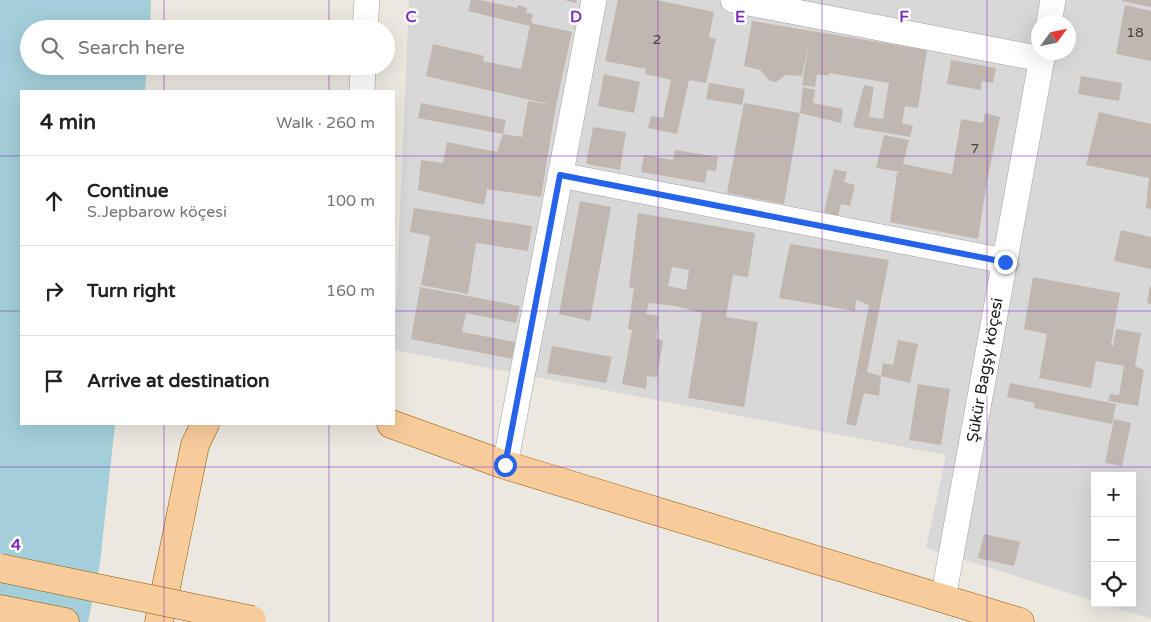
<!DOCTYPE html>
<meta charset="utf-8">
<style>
:root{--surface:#fff;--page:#f2f2f2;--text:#222;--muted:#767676;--line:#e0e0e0}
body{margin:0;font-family:"Varela Round",sans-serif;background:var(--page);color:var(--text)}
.controls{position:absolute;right:15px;bottom:15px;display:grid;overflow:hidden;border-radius:0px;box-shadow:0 5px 20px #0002}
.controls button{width:45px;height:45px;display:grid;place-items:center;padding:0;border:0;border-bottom:1px solid var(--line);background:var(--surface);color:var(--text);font:25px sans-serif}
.compass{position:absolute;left:1031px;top:15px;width:45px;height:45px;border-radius:50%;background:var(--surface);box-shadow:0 5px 20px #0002;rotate:57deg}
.stop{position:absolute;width:15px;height:15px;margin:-11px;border:4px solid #2563eb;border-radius:50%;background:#fff}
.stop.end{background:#2563eb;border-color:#fff;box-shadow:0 1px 5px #0008}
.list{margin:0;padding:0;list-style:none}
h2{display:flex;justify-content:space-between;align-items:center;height:65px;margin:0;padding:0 20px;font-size:21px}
h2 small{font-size:16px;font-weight:400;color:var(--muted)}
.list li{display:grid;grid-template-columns:32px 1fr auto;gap:15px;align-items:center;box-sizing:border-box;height:90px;padding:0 20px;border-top:1px solid var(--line)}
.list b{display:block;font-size:19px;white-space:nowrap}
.list p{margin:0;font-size:16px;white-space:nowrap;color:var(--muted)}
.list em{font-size:16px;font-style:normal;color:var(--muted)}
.icon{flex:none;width:28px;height:28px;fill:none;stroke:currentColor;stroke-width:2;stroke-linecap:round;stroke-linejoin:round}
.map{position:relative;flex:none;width:1151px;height:622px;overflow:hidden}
.search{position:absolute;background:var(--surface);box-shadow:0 5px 20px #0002;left:20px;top:20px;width:375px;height:55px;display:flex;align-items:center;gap:12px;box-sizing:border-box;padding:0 18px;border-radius:28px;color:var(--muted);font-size:19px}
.panel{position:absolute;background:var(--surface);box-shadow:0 5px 20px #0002;left:20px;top:90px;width:375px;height:335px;border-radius:0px}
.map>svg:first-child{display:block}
</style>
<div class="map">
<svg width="1151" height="622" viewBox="0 0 1151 622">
<rect width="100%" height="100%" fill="#ece8e0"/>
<path fill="#d9d8d8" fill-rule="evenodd" d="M409,0H1151V619L1101,603H1132V476H1095V601L926,548L946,455L394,350ZM1038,22H1068V52H1038Z"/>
<polygon fill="#a2cfd9" points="0,0 151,0 150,29 29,29 29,66 147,66 145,91 21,91 21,424 115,424 100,563 88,622 0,622"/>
<g fill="#c0b7b0" fill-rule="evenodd">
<polygon points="471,0 481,0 517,8 518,5 527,8 526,13 533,14 531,23 572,32 556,105 541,197 487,189 484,205 418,190 421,160 443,163 447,142 497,152 503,134 522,137 528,101 553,105 426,76 433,44 484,56 483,61 521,69 530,26 468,11"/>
<polygon points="564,0 577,0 576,3"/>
<polygon points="618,0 656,0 714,12 709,37 716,39 706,83 689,80 677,134 648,128 651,116 663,118 671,80 645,74 646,69 605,61"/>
<polygon points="1122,0 1151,0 1151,7 1122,1"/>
<polygon points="1125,5 1151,11 1151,61 1116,54"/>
<polygon points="752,21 927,50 918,108 905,106 902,123 913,126 910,137 853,127 864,85 874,87 869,117 883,119 889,83 829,73 829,76 817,74 815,87 802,85 809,43 802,76 786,75 776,82 770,81 760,70 744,66"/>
<polygon points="951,60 996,68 993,83 982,81 981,90 947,84"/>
<polygon points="604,74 640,82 634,113 598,106"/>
<polygon points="1081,76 1122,83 1119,101 1078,94"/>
<polygon points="709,83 745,89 742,105 706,99"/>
<polygon points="803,87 815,90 813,103 843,109 841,123 800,113"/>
<polygon points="421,103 506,120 503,134 418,118"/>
<polygon points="744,103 800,113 784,204 727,193"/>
<polygon points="1099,112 1151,124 1151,209 1146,208 1149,178 1086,165"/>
<polygon points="985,113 1000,117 987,181 978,239 890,222 897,173 901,172 876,168 884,135 909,140 903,164 952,174 961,119 983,123"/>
<polygon points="593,127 626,132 620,170 586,164"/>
<polygon points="675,150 718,157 716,171 707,170 705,183 641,172 644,155 673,160"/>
<polygon points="834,169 847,172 844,182 855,185 850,206 841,204 838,216 824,212"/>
<polygon points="580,201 611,207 590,321 559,314"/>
<polygon points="414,208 532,226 528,251 476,243 468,294 421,285 430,236 410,232"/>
<path d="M638,213L755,233L748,277L733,275L726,317L758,322L744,407L688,398L702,313L675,306L649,303L646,314L659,316L656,338L663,341L657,377L647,376L646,389L622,384L632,330L628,329L634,288H629ZM672,267L689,270L686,290L668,286Z"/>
<polygon points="1121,230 1151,237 1151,269 1114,261"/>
<polygon points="790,244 889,260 867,372 881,376 879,396 864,393 856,426 846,424 869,305 856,300 855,311 779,298"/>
<polygon points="1033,277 1120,293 1111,345 1113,346 1116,329 1141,333 1135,366 1144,370 1138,406 1108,401 1110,394 1119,395 1124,366 1096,361 1091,388 1039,378 1047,334 1024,329"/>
<polygon points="1150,286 1151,286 1151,304 1147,303"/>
<polygon points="420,287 520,306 516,323 466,313 462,332 515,342 512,359 411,339"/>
<polygon points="898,340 918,344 910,383 881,376 883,363 893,365"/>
<polygon points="552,346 612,357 606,383 547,373"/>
<polygon points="1010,383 1116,404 1112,424 1034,408 1035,403 1007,397"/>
<polygon points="918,384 950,389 941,445 909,440"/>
<polygon points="1114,419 1131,423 1122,466 1105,463"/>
<polygon points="984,534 1020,542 1014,566 978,558"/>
</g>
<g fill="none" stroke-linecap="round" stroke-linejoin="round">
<g stroke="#a2a2a2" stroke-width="26">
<g id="minor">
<polyline points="733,0 1042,59"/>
<polyline points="1049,22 1053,0"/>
<polyline points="365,29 367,0"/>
<polyline points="362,91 363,66"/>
<polyline points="560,175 1005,261"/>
<polyline points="505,465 594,0"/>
<polyline points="943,599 1043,52"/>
</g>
</g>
<g stroke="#8c5906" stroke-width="29">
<g id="major">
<polyline points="391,424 505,465 1020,622"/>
<polyline points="0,609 65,622"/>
<polyline points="159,622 195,445 205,424"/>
</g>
</g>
<use href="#minor" stroke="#fff" stroke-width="25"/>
<use href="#major" stroke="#f8cb9a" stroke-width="28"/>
<g stroke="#8c5906" stroke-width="29" stroke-linecap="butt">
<polyline id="major-bridge" points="0,568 252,620"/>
</g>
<use href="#major-bridge" stroke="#f8cb9a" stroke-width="28"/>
</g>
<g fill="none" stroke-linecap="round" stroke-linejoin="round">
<polyline stroke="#2563eb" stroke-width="6" points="505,465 560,175 1005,262"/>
</g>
<path fill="none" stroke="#7b2cbf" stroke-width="1" stroke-opacity="0.55" d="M164,0V29M329,0V29M493,0V622M658,0V622M822,0V622M987,0V622M164,66V91M329,66V91M0,156H21M394,156H1151M0,311H21M394,311H1151M164,424V622M329,424V622M0,467H1151"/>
<g text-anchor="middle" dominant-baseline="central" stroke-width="5" stroke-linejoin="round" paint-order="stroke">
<g font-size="14" fill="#444240">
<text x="1135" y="32">18</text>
<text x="657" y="39">2</text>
<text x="975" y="148">7</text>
</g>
<g font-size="16" fill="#1b1b1b" stroke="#fff">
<text transform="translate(985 370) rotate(-80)">Şükür Bagşy köçesi</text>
</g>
</g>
<g font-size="16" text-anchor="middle" font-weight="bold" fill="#7b2cbf" stroke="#fff" stroke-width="5" stroke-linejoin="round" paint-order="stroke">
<text x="411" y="22">C</text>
<text x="576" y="22">D</text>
<text x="740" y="22">E</text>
<text x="904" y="22">F</text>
<text x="16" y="550">4</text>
</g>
</svg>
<div class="controls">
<button>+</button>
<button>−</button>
<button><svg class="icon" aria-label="locate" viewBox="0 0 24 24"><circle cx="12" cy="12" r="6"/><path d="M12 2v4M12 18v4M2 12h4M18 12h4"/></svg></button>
</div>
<svg class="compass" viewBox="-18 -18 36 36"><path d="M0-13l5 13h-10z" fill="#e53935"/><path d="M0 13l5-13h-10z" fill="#767676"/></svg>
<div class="stop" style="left:505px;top:465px"></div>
<div class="stop end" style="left:1005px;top:262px"></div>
<div class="search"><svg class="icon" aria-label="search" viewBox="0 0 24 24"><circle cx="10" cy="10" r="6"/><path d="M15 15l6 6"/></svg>Search here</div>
<section class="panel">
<h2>4 min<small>Walk · 260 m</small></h2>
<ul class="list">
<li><svg class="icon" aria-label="ahead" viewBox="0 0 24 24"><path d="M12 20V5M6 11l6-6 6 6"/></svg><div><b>Continue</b><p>S.Jepbarow köçesi</p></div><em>100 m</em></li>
<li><svg class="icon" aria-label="right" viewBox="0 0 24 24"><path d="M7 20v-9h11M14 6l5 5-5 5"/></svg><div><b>Turn right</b></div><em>160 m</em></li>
<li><svg class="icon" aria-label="arrive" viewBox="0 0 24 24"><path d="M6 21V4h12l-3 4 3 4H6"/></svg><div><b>Arrive at destination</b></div></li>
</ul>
</section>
</div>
